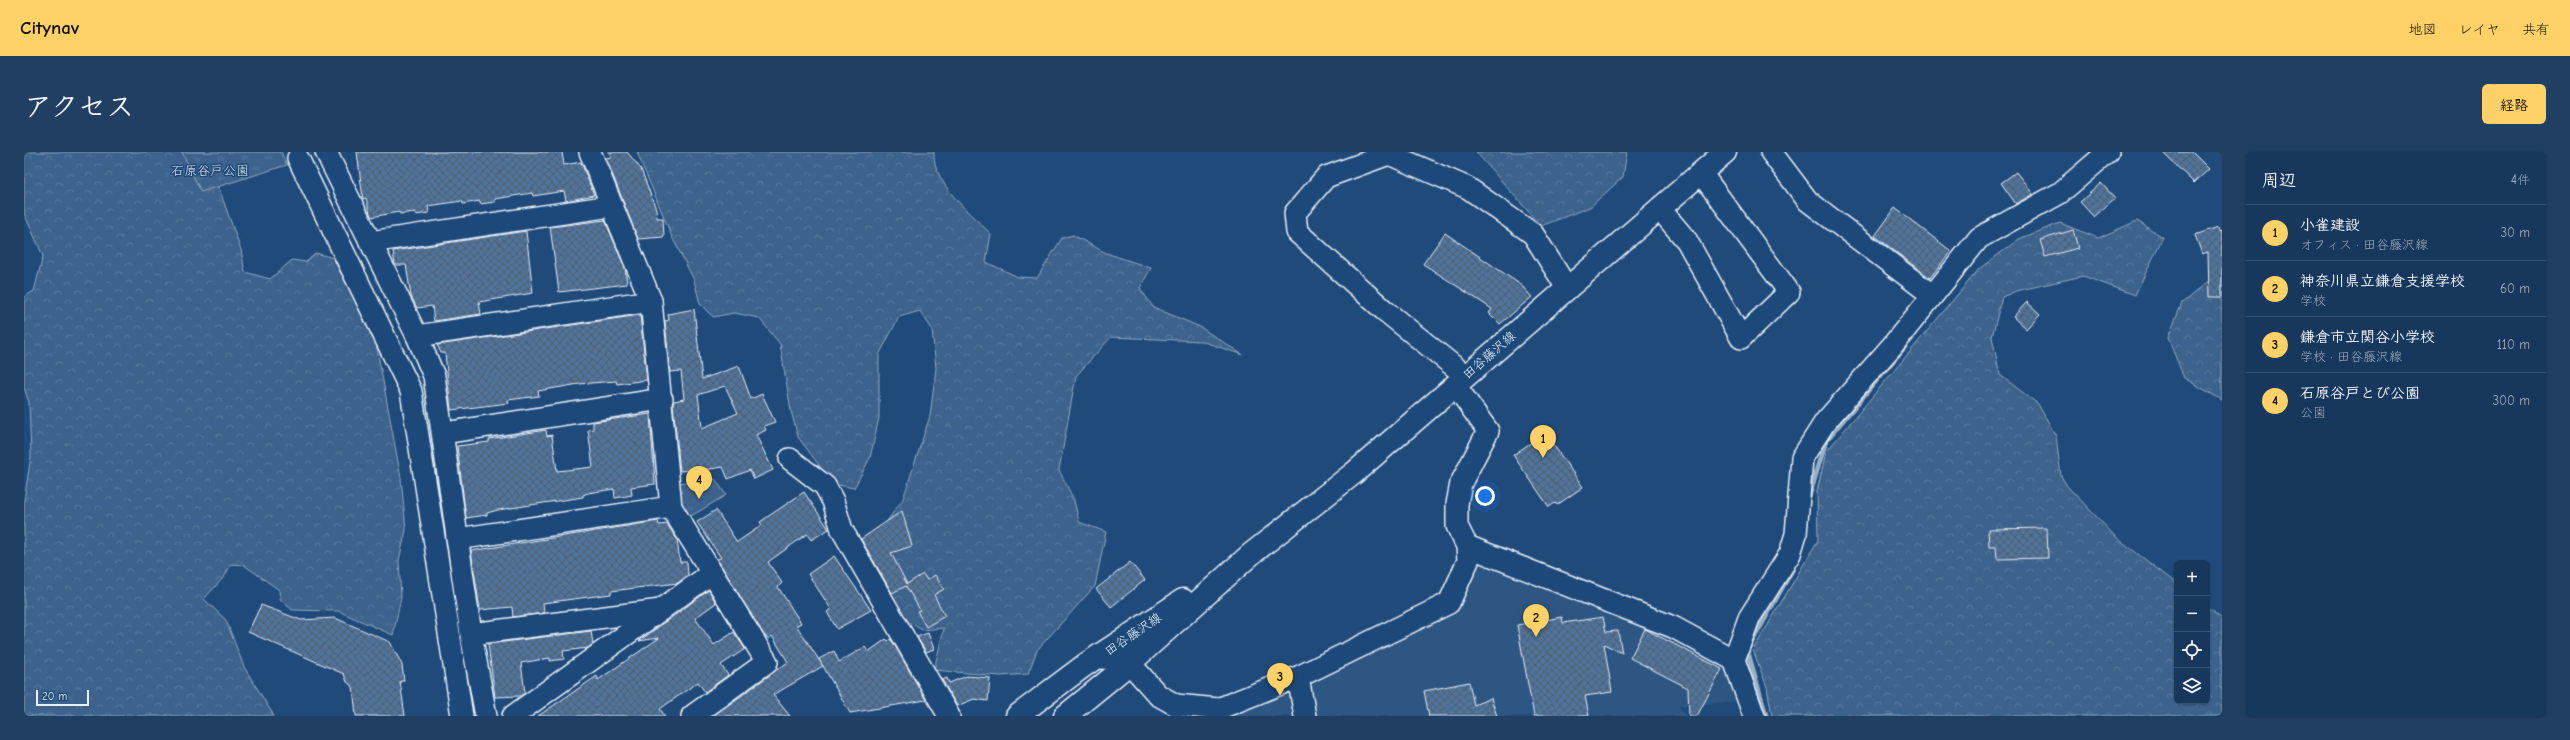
<!DOCTYPE html>
<html lang="ja">
<meta charset="utf-8">
<style>
:root{--surface:#17385c;--page:#203f62;--text:#f1f3f6;--muted:#9eacbb;--line:#365272;--accent:#ffd166}
body{margin:0;font-family:"Comic Neue","Klee One",sans-serif;background:var(--page);color:var(--text)}
.controls{position:absolute;right:12px;bottom:12px;display:grid;overflow:hidden;border-radius:6px;box-shadow:0 1px 3px #0004}
.controls button{width:36px;height:36px;display:grid;place-items:center;padding:0;border:0;border-bottom:1px solid var(--line);background:var(--surface);color:var(--text);font:20px sans-serif}
.scale{position:absolute;left:12px;bottom:10px;width:53px;box-sizing:border-box;padding-left:4px;border:2px solid #e8f1f8;border-top:0;font-size:11px;line-height:14px;white-space:nowrap;color:#e8f1f8;-webkit-text-stroke:3px #1f4a7a;paint-order:stroke}
.you{position:absolute;left:1461px;top:344px;width:14px;height:14px;margin:-10px;border:3px solid #fff;border-radius:50%;background:#1a73e8;box-shadow:0 0 0 6px #1a73e833}
.badge{display:grid;place-items:center;width:26px;height:26px;border-radius:50%;background:var(--accent);color:#111;font-size:13px;font-weight:700}
.pin{position:absolute;translate:-50% -33px;filter:drop-shadow(0 1px 2px #0008)}
.pin::after{content:'';position:absolute;top:21px;width:14px;height:12px;background:inherit;clip-path:polygon(0 0,100% 0,50% 100%)}
.list{margin:0;padding:0;list-style:none}
h2{display:flex;justify-content:space-between;align-items:center;height:52px;margin:0;padding:0 16px;font-size:17px}
h2 small{font-size:13px;font-weight:400;color:var(--muted)}
.list li{display:grid;grid-template-columns:26px 1fr auto;gap:12px;align-items:center;box-sizing:border-box;height:56px;padding:0 16px;border-top:1px solid var(--line)}
.list b{display:block;font-size:15px;white-space:nowrap}
.list p{margin:0;font-size:13px;white-space:nowrap;color:var(--muted)}
.list em{font-size:13px;font-style:normal;color:var(--muted)}
.icon{flex:none;width:22px;height:22px;fill:none;stroke:currentColor;stroke-width:2;stroke-linecap:round;stroke-linejoin:round}
.map{position:relative;flex:none;width:2198px;height:564px;overflow:hidden;border-radius:6px}
header{display:flex;align-items:center;gap:24px;box-sizing:border-box;height:56px;padding:0 20px;background:var(--accent);color:#111}
header strong{font-size:19px}
nav{display:flex;gap:22px;margin-inline-start:auto;font-size:14px}
.intro{display:flex;align-items:center;justify-content:space-between;box-sizing:border-box;height:96px;padding:0 24px}
h1{margin:0;font-size:28px}
.button{padding:10px 18px;border-radius:6px;background:var(--accent);color:#111;font-size:14px;font-weight:700}
main{display:flex;gap:24px;padding:0 24px}
aside{flex:1;background:var(--surface);border-radius:6px;box-shadow:0 1px 3px #0004}
.map>svg:first-child{display:block}
</style>
<header>
<strong>Citynav</strong>
<nav><a>地図</a><a>レイヤ</a><a>共有</a></nav>
</header>
<div class="intro"><h1>アクセス</h1><a class="button">経路</a></div>
<main>
<div class="map">
<svg width="2198" height="564" viewBox="0 0 2198 564">
<defs>
<pattern id="forest-crowns" width="20" height="18" patternUnits="userSpaceOnUse"><rect width="20" height="18" fill="#3c628c"/><path d="M2 6a3 3 0 1 1 6 0M12 15a3 3 0 1 1 6 0" fill="none" stroke="#58799d"/></pattern>
<pattern id="park-tufts" width="24" height="20" patternUnits="userSpaceOnUse"><rect width="24" height="20" fill="#3c628c"/><path d="M3 7l-1-3M5 7V3M7 7l1-3M15 17l-1-3M17 17v-4M19 17l1-3" fill="none" stroke="#58799d"/></pattern>
<pattern id="building-cross-hatch" width="8" height="8" patternUnits="userSpaceOnUse"><rect width="8" height="8" fill="#517399"/><path d="M0 0l8 8M0 8l8-8" fill="none" stroke="#4c5e72"/></pattern>
</defs>
<rect width="100%" height="100%" fill="#1f4a7a"/>
<filter id="ink" filterUnits="userSpaceOnUse"><feTurbulence type="fractalNoise" baseFrequency=".025" numOctaves="2"/><feDisplacementMap in="SourceGraphic" scale="8" xChannelSelector="R" yChannelSelector="G"/><feConvolveMatrix kernelMatrix="1 2 1 2 8 2 1 2 1" color-interpolation-filters="sRGB"/></filter>
<g filter="url(#ink)">
<g fill="#2e5683">
<polygon points="1458,407 1623,471 1703,514 1718,549 1655,554 1661,564 1288,564 1286,535 1291,523 1411,465"/>
<polygon points="1266,536 1271,564 1149,564 1200,560"/>
</g>
<g fill="url(#forest-crowns)" stroke="#92aac2">
<polygon points="0,0 182,0 217,98 221,120 246,127 268,108 282,110 292,101 309,106 351,186 377,326 382,378 375,408 377,446 369,483 314,459 268,458 256,447 255,438 220,413 207,412 201,424 180,447 202,468 220,515 250,564 0,564 0,349 7,304 5,250 0,236 0,145 10,139 19,104 0,61"/>
<path d="M613,0H910C908,31 947,62 967,82L962,110L994,125L1013,126L1038,86L1049,83L1082,101L1127,116L1116,136L1129,155L1176,175L1219,203L1177,189L1087,185L1052,224L1035,318L1050,348L1055,370L1082,380L1071,434L1013,498L1004,522L977,524L910,518L920,476L898,478L875,464L840,401L879,347L906,264L912,216L908,177L896,159L875,165L855,203V266L846,306L830,336L809,332L774,285L767,259L756,192L735,166L710,161L689,165L676,152L670,128L648,85Z"/>
<polygon points="1452,0 1603,0 1599,25 1566,55 1517,74"/>
<polygon points="2113,69 2139,85 2111,143 2059,124 1992,139 1978,145 1968,185 1976,223 2014,252 2032,284 2037,324 2043,334 2092,385 2153,432 2153,549 2183,549 2183,455 2198,466 2198,564 1748,564 1743,535 1729,498 1794,388 1793,340 1802,300 1955,117 1995,87 2036,71 2074,86"/>
<polygon points="2198,118 2198,248 2160,226 2144,186 2158,151"/>
</g>
<g fill="url(#park-tufts)" stroke="#92aac2">
<polygon points="158,0 257,0 263,13 177,40"/>
<polygon points="691,327 702,343 664,366 655,351 654,331"/>
</g>
<g fill="none" stroke-linecap="round" stroke-linejoin="round">
<g stroke="#9ab0c7" stroke-width="5.5">
<polyline points="1785,344 1802,288 1888,186"/>
<polyline points="1742,564 1723,498 1769,416"/>
</g>
</g>
<g fill="url(#building-cross-hatch)" stroke="#e8f1f8" fill-rule="evenodd">
<polygon points="333,0 538,0 540,13 557,10 570,43 542,49 540,39 509,44 508,41 471,47 471,50 456,52 456,49 439,52 438,49 404,54 405,61 391,63 391,60 376,62 375,60 347,65 342,46 339,47"/>
<polygon points="584,0 603,0 617,17 632,57 633,66 639,66 640,85 614,87 582,6 588,5"/>
<polygon points="2138,0 2168,0 2185,17 2170,31"/>
<polygon points="1992,20 2009,42 1992,52 1977,31"/>
<polygon points="2077,31 2091,46 2070,65 2056,50"/>
<polygon points="1871,56 1927,99 1906,126 1851,84"/>
<polygon points="581,68 601,116 603,132 535,140 526,75"/>
<polygon points="2194,75 2195,79 2198,78 2198,145 2185,145 2184,100 2178,102 2171,83"/>
<polygon points="2049,78 2054,96 2021,105 2016,88"/>
<polygon points="502,79 509,141 455,150 457,162 410,169 408,154 393,156 387,144 382,113 371,113 369,99"/>
<polygon points="1421,81 1497,133 1508,145 1476,172 1465,161 1468,157 1399,112"/>
<polygon points="2003,150 2016,162 2002,177 1989,165"/>
<path d="M670,157L678,227L715,214L727,247L738,242L751,270L740,274L742,278L732,283L749,318L730,327L726,318L704,327L699,315L666,320V318L656,319L649,252L650,249L660,247L657,219L646,220L641,169L645,168L644,162ZM701,234L714,261L678,276L674,243Z"/>
<polygon points="616,163 623,228 593,232 592,229 555,232 514,239 515,244 484,248 485,251 427,258 421,201 417,201 413,193"/>
<polygon points="626,262 631,332 607,335 608,343 591,346 590,337 564,341 559,343 559,345 474,358 463,361 463,363 442,366 433,294 465,290 465,287 522,278 523,284 528,283 533,319 569,315 564,278 569,277 569,270"/>
<polygon points="1521,281 1559,335 1533,353 1531,351 1525,355 1489,303"/>
<polygon points="780,340 805,377 787,388 783,382 744,410 758,431 754,435 777,471 773,473 774,476 799,514 749,543 766,564 689,564 764,510 748,484 745,487 740,483 693,407 697,406 673,370 692,358 713,390 738,373 736,370"/>
<polygon points="878,359 888,394 867,401 883,432 899,422 903,428 911,423 920,437 910,443 921,464 902,475 893,459 896,458 882,434 868,441 837,387"/>
<polygon points="634,369 635,373 643,372 653,387 656,410 663,410 664,423 654,431 587,439 587,442 519,451 520,461 489,465 488,455 456,458 447,399"/>
<polygon points="2023,376 2024,406 1973,407 1972,395 1965,395 1964,377"/>
<polygon points="810,404 847,458 813,477 803,460 807,457 784,422"/>
<polygon points="1106,410 1121,428 1087,455 1072,437"/>
<polygon points="685,438 692,451 671,466 690,493 710,480 721,497 697,513 704,523 681,540 674,530 636,557 641,564 514,564 573,524 574,528 635,486 615,489"/>
<polygon points="237,453 277,468 311,466 366,490 378,513 380,529 376,529 381,564 332,564 329,535 323,530 320,522 224,480"/>
<polygon points="1538,465 1539,471 1579,465 1582,480 1594,479 1598,501 1580,492 1588,540 1561,544 1565,564 1510,564 1493,473"/>
<polygon points="1621,477 1698,517 1673,564 1665,564 1664,536 1606,506"/>
<polygon points="567,479 569,492 564,496 539,499 540,507 526,509 526,506 497,511 501,541 496,544 471,545 464,492"/>
<polygon points="904,481 910,497 902,500 893,485"/>
<polygon points="862,487 864,489 866,487 870,492 902,548 826,561 795,507 810,499 815,510 841,495 844,500"/>
<polygon points="943,524 966,526 964,549 950,547 933,554 918,528 923,526 925,531"/>
<polygon points="1445,530 1450,553 1467,546 1473,564 1405,564 1400,539"/>
</g>
<g fill="none" stroke-linecap="round" stroke-linejoin="round">
<g stroke="#e8f1f8" stroke-width="24">
<g id="street">
<polyline points="302,0 393,184 410,224 447,482 462,564"/>
<polyline points="1747,0 1784,49 1908,143"/>
<polyline points="274,6 387,239 438,564"/>
<polyline points="1636,57 1663,89 1717,186 1765,140 1677,21"/>
<polyline points="346,90 587,54"/>
<polyline points="393,184 627,149"/>
<polyline points="1442,224 1360,158 1273,80 1271,61 1302,25 1365,2 1444,36 1509,82 1543,136"/>
<polyline points="420,281 638,247"/>
<polyline points="766,307 801,334 809,349 818,378 925,564"/>
<polyline points="433,387 647,355"/>
<polyline points="1443,394 1649,475 1710,508"/>
<polyline points="447,482 637,458"/>
<polyline points="1074,506 1102,507 1134,543 1152,553 1194,557 1274,525 1425,451 1444,409 1443,394 1433,374 1433,352 1437,331 1464,279 1431,233"/>
<polyline points="1274,525 1281,564"/>
<polyline points="489,564 688,421 647,355 627,149 566,0"/>
<polyline points="668,564 743,510 688,421"/>
<polyline points="1730,564 1710,508 1725,466 1766,402 1772,382 1778,306 1801,270 1868,194 1955,86 2036,41 2084,0"/>
</g>
</g>
<g stroke="#e8f1f8" stroke-width="25">
<g id="secondary">
<polyline points="993,564 1061,513 1159,448"/>
<polyline points="1041,564 1106,511 1226,403 1330,321 1701,0"/>
</g>
</g>
<use href="#street" stroke="#1f4a7a" stroke-width="21"/>
<use href="#secondary" stroke="#1f4a7a" stroke-width="22"/>
</g>
</g>
<g text-anchor="middle" dominant-baseline="central" stroke-width="3" stroke-linejoin="round" paint-order="stroke">
<g font-size="13" fill="#d7e3ed" stroke="#1f4a7a">
<text x="186" y="18">石原谷戸公園</text>
</g>
<g font-size="13" fill="#e8f1f8" stroke="#1f4a7a">
<text transform="translate(1465 203) rotate(-41)">田谷藤沢線</text>
<text transform="translate(1109 482) rotate(-34)">田谷藤沢線</text>
</g>
</g>
</svg>
<div class="controls">
<button>+</button>
<button>−</button>
<button><svg class="icon" aria-label="locate" viewBox="0 0 24 24"><circle cx="12" cy="12" r="6"/><path d="M12 2v4M12 18v4M2 12h4M18 12h4"/></svg></button>
<button><svg class="icon" aria-label="layers" viewBox="0 0 24 24"><path d="M12 4l9 5-9 5-9-5zM3 14l9 5 9-5"/></svg></button>
</div>
<div class="scale">20 m</div>
<div class="you"></div>
<div class="pin badge" style="left:1519px;top:306px">1</div>
<div class="pin badge" style="left:1512px;top:485px">2</div>
<div class="pin badge" style="left:1256px;top:544px">3</div>
<div class="pin badge" style="left:675px;top:347px">4</div>
</div>
<aside>
<h2>周辺<small>4件</small></h2>
<ul class="list">
<li><span class="badge">1</span><div><b>小雀建設</b><p>オフィス · 田谷藤沢線</p></div><em>30 m</em></li>
<li><span class="badge">2</span><div><b>神奈川県立鎌倉支援学校</b><p>学校</p></div><em>60 m</em></li>
<li><span class="badge">3</span><div><b>鎌倉市立関谷小学校</b><p>学校 · 田谷藤沢線</p></div><em>110 m</em></li>
<li><span class="badge">4</span><div><b>石原谷戸とび公園</b><p>公園</p></div><em>300 m</em></li>
</ul>
</aside>
</main>
